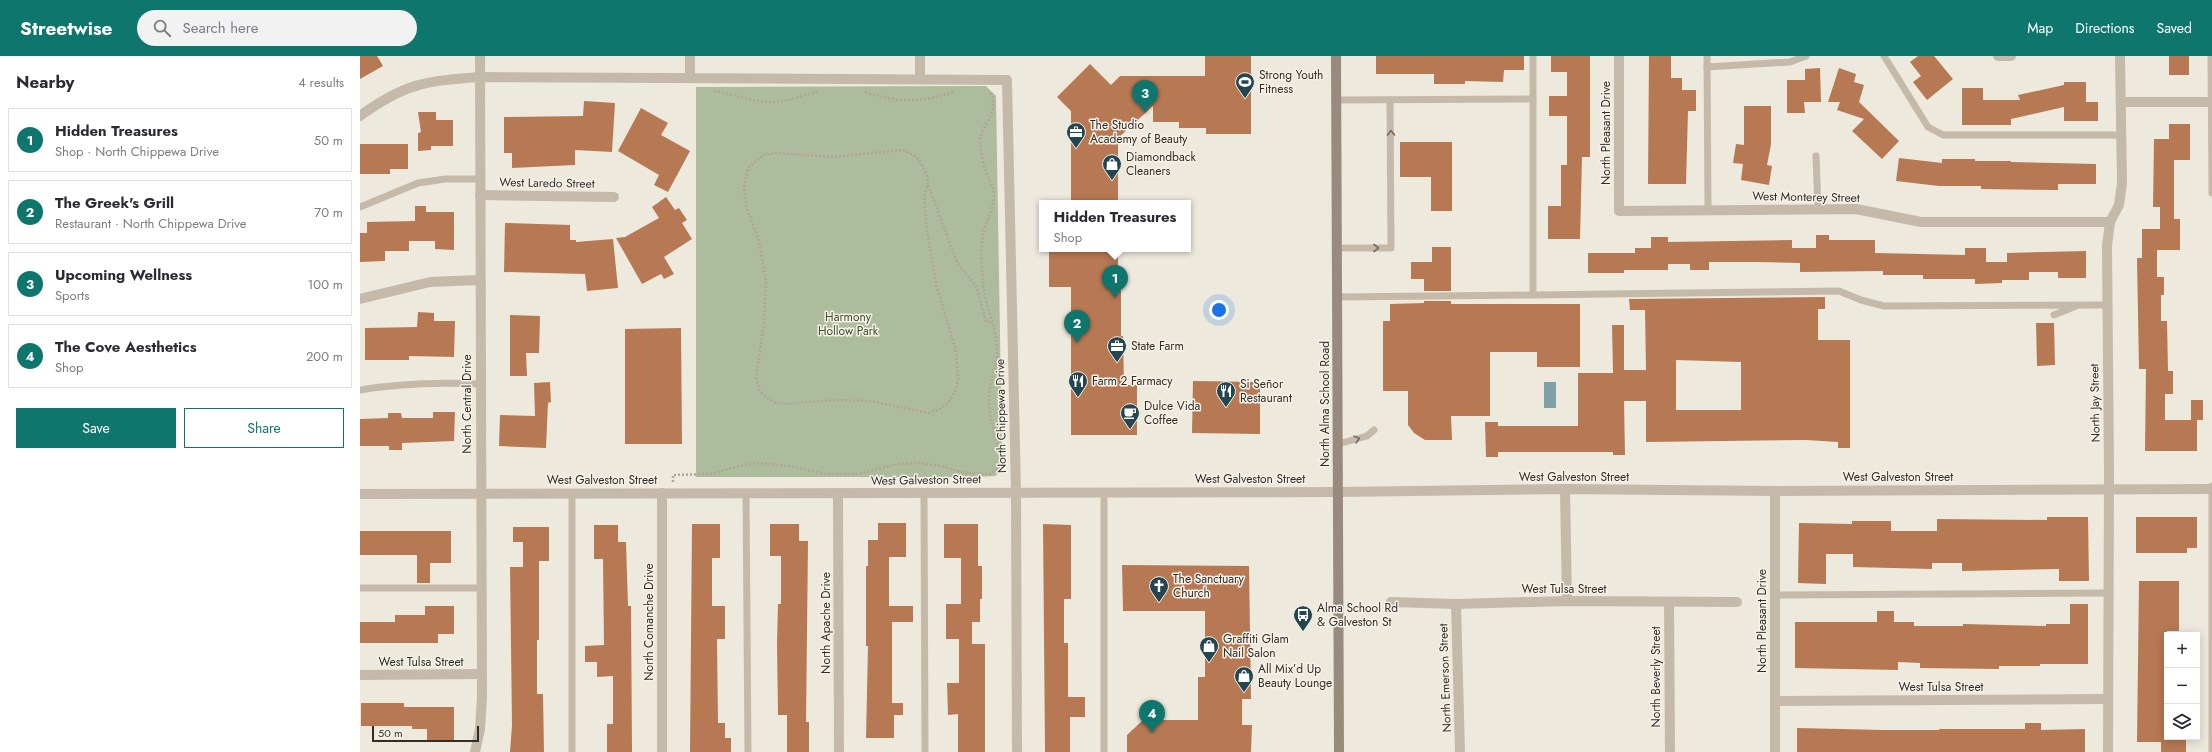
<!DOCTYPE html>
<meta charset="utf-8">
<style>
:root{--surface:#fff;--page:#f2f2f3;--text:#2b2b33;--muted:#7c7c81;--line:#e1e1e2;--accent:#0f766e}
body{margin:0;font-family:Jost,sans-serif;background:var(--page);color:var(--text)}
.controls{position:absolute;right:12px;bottom:12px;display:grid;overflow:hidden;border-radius:0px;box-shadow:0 2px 10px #0003}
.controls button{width:36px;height:36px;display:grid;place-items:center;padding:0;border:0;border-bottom:1px solid var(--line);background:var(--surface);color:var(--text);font:20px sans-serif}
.scale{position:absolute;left:12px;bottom:10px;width:107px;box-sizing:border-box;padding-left:4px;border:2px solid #332d29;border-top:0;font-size:11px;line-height:14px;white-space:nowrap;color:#332d29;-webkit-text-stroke:3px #f7f2e8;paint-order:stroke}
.you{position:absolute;left:859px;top:254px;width:14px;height:14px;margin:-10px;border:3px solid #fff;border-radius:50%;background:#1a73e8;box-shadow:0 0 0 6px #1a73e833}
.badge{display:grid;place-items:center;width:26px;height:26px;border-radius:50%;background:var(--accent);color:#fff;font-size:13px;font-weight:700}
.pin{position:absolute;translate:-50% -33px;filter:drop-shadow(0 1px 2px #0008)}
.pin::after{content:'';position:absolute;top:21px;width:14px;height:12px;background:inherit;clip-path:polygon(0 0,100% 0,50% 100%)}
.popup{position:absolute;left:679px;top:144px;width:152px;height:52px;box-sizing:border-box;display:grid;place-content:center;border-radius:0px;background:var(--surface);filter:drop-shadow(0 1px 3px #0005);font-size:13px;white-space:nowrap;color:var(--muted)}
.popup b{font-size:15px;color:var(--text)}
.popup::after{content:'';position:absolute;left:50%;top:100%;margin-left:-8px;border:8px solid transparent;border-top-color:var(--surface)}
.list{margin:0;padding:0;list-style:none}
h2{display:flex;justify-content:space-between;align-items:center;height:52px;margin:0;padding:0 16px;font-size:17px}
h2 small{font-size:13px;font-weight:400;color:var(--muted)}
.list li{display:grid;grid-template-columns:26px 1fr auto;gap:12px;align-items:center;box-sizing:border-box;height:64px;margin:0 8px 8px;padding:0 8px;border:1px solid var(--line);border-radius:0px}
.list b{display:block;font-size:15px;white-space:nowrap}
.list p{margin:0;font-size:13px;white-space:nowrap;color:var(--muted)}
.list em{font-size:13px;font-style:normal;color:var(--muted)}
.actions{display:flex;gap:8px;padding:12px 16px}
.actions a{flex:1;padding:9px 0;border:1px solid var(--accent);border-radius:0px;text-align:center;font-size:14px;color:var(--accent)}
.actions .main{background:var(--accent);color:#fff}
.icon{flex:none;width:22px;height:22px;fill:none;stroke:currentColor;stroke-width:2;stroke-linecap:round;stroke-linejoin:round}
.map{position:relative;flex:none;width:1852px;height:696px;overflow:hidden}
header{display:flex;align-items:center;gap:24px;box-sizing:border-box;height:56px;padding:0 20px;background:var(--accent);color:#fff}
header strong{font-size:19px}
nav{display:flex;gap:22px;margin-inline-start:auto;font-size:14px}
.search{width:280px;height:36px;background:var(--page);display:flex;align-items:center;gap:10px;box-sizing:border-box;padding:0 14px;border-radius:22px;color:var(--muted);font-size:15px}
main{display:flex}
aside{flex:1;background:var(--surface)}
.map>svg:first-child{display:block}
</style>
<header>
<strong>Streetwise</strong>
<div class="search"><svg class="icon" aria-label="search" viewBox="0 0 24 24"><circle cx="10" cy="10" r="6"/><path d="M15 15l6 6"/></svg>Search here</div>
<nav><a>Map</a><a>Directions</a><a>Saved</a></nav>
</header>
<main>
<aside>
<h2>Nearby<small>4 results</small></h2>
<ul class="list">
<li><span class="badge">1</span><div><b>Hidden Treasures</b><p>Shop · North Chippewa Drive</p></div><em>50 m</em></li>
<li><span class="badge">2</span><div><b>The Greek's Grill</b><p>Restaurant · North Chippewa Drive</p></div><em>70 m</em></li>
<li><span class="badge">3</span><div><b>Upcoming Wellness</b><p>Sports</p></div><em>100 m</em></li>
<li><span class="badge">4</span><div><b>The Cove Aesthetics</b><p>Shop</p></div><em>200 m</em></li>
</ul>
<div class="actions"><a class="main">Save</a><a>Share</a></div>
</aside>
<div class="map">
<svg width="1852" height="696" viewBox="0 0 1852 696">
<rect width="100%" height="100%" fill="#eee9dd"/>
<polygon fill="#aebc9e" points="615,30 626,30 636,40 642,398 640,416 635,420 612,421 336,421 336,31"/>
<rect fill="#7fa0a8" x="1184" y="326" width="12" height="26"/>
<g fill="#b67953" fill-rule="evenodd">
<polygon points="0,0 17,0 23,10 0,23"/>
<polygon points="845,0 891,0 891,78 846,78 846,72 819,72 819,66 793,66 793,50 758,82 758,147 711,147 711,55 697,41 730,8 751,29 760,20 845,20"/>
<polygon points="1016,0 1164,0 1164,14 1144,14 1143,26 1105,25 1105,28 1074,28 1074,18 1016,18"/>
<polygon points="1191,0 1230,0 1230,101 1222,101 1220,183 1188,183 1188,150 1201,150 1201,109 1207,109 1207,60 1189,60 1189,40 1207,40 1207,16 1191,16"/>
<polygon points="1289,0 1311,0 1311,22 1322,22 1322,34 1336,34 1336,55 1328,55 1326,128 1288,128"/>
<polygon points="1558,0 1574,0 1593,23 1567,44 1553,26 1561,20 1550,6"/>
<rect x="1809" y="0" width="20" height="19"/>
<polygon points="1460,12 1461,46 1444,46 1445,57 1427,57 1427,24 1445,24 1445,13"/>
<polygon points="1479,12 1496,18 1494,26 1504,29 1499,46 1539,85 1522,103 1492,75 1504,63 1477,54 1480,46 1468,46"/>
<polygon points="1704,26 1726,26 1726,46 1738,46 1738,65 1704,65 1704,51 1651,63 1651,69 1602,69 1602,32 1623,32 1623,44 1660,44 1658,39 1704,29"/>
<polygon points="224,45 255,47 252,96 215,94 215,109 152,112 152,97 144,97 144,61 223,60"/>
<polygon points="1384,50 1411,50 1411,88 1407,109 1412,110 1409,129 1381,124 1383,108 1373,107 1376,88 1384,89"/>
<polygon points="281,52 308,67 301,79 330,95 308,136 294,129 299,119 258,95"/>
<polygon points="58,56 76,56 76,64 93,64 93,90 71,90 71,94 58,95 58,77 61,76"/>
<polygon points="1809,68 1830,68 1830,104 1814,104 1814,163 1820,163 1820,194 1797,194 1797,221 1804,221 1804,239 1801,239 1801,265 1807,265 1808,315 1813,315 1813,338 1805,338 1805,364 1837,364 1837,395 1785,395 1786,313 1779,313 1777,202 1782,202 1782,173 1800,173 1800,151 1793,151 1794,83 1809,83"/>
<polygon points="1040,86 1092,86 1092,155 1071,155 1071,121 1040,121"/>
<polygon points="0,88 48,88 48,113 30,113 30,118 0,118"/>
<polygon points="1539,102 1582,107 1582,103 1615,103 1615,105 1651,105 1651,106 1736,108 1736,128 1698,128 1698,134 1621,133 1621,130 1579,130 1536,125"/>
<polygon points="306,141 315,154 319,152 327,164 322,167 332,183 304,201 314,218 304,223 301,218 282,228 256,182 265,181 299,162 292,151"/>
<polygon points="55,150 66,150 66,156 94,156 94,194 75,193 75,185 49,185 49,195 25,195 25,205 0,206 0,177 7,177 7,166 55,165"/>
<polygon points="145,167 210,169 210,184 216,184 216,186 253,183 258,232 227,235 225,218 144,216"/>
<polygon points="1456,179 1469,179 1469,184 1515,184 1515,197 1605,199 1605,192 1626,192 1626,206 1647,206 1647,197 1726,195 1726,222 1698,222 1698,216 1669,216 1669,224 1642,224 1642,227 1615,228 1615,223 1563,223 1563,219 1523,219 1523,215 1440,216 1440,207 1398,206 1349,206 1349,214 1330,214 1330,208 1308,208 1308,214 1264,214 1264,217 1228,217 1228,197 1275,197 1275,192 1291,192 1291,181 1308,181 1308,186 1432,184 1432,192 1456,192"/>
<polygon points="1072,191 1091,191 1091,235 1064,235 1064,223 1051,223 1051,206 1072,206"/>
<polygon points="689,193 758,193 758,228 761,228 761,280 763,280 764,329 777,329 777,379 711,379 711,231 689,231"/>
<path d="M1465,241V253H1458V284H1490V392H1478V386L1446,384L1286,386V345H1264L1265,399H1253V396H1138V401H1126L1125,366H1138V370H1218V317H1253L1252,269H1264V314H1286L1285,254H1270L1269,243ZM1316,304L1381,306V354H1316Z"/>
<polygon points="1064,245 1091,245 1091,248 1220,248 1220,311 1177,311 1177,296 1130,296 1130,360 1091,360 1092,384 1065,384 1054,377 1048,369 1048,335 1023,335 1023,265 1030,265 1030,248 1064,247"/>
<polygon points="58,256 74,257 74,265 95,265 94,301 49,300 49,304 5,304 5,272 57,271"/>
<polygon points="150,259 180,260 179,297 166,297 167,320 150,320"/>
<polygon points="1676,267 1694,267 1695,309 1677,310"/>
<polygon points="321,272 322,388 265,388 265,273"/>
<polygon points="833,325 900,326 900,378 832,377"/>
<polygon points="190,326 191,346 188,347 186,392 139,390 140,359 175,360 174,327"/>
<rect x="1831" y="344" width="12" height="20"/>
<polygon points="73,356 95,356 94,385 42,387 42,394 29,394 29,390 0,390 0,363 28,362 28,357 41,357 42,362 73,362"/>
<polygon points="1687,461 1728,461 1729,525 1699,525 1699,513 1602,515 1602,507 1572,507 1572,513 1493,511 1493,498 1466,498 1466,528 1438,527 1439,467 1492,468 1492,465 1531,465 1531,475 1577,475 1577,463 1687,464"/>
<polygon points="1776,461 1837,461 1837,492 1827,492 1827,497 1776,497"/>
<polygon points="518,467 546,467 546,501 529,501 529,550 553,550 553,566 532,566 532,647 543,647 543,659 534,659 534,682 506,682 508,590 506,590 506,510 508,510 508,484 518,484"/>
<polygon points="332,468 360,468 360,502 352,502 352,550 365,550 365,583 357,583 358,667 365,667 365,682 371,682 371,696 330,696"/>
<polygon points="410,468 439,468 439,485 448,485 446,666 449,666 449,696 427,696 427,659 418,659 417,588 418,548 421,548 421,500 410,500"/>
<polygon points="584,468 618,468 618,510 622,510 622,543 620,543 620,566 612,566 612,588 625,588 625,696 598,696 598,658 588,659 587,627 599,627 599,583 586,583 586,548 601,548 601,502 584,502"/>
<polygon points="683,468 711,469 711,543 704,543 704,587 708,587 708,641 725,641 725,661 710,661 710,696 685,696"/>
<polygon points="234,469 258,469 258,486 266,486 268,550 271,550 272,696 247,696 247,668 253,668 253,620 237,621 237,606 225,606 225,590 244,589 243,503 234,503"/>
<polygon points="153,471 189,471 189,505 179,505 179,584 177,584 177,638 183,638 184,696 150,696 152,669 150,511 163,511 163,486 153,486"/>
<polygon points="0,475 91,475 91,507 70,507 70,527 57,527 57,499 0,499"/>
<polygon points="762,509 889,510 891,643 882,643 882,669 892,669 891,696 767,696 767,679 783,664 838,664 838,621 845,621 845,555 763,555"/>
<polygon points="1779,525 1819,525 1819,575 1807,575 1807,681 1826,681 1826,696 1801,696 1801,686 1777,686"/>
<polygon points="1710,548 1728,548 1728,608 1680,608 1680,610 1639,610 1639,613 1560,612 1560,607 1538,606 1538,614 1435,612 1435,566 1517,566 1517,555 1534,555 1534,566 1554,566 1554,570 1603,570 1603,568 1686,570 1686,568 1710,568"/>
<polygon points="65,550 94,550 94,578 78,578 78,587 0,587 0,566 35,566 35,559 65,559"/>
<polygon points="1,647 44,647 44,651 94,651 94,685 67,685 67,673 52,673 52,670 1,670"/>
<polygon points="1665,667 1681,667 1681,674 1725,673 1725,696 1437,696 1437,672 1524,674 1579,674 1579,673 1665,673"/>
</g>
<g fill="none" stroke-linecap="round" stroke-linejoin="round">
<g stroke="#b1a494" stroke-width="2.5" stroke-dasharray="2 2" stroke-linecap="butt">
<path d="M354,35C374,38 394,47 415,46C429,45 442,39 457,36"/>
<path d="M505,36C541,47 558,47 594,36"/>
<polygon points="543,94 557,101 567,118 568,128 564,141 567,174 576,228 596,295 598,323 595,336 589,346 580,353 569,357 510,345 474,344 425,348 413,346 400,336 396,322 404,267 406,226 399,185 386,150 384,131 388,112 403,99 415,97 474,101"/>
<polyline points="568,129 597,206 617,232 626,266 631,266"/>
<path d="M313,426V419L351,418L383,409L397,407L430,410L465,418H498L538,408L560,407L581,410L605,417L622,418H631L640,410C640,388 630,369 629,347C628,329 637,314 637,296C638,274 625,251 623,228C622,213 620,195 623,180C625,166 634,153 634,139C634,130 629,124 626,116C623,108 621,98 620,89C617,72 644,53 629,36"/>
</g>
<g stroke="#c5baaa" stroke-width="7">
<polyline points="1173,0 1173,239 1479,235 1501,244 1524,250 1747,249"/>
<polyline points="1347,0 1348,154"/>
<polyline points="1524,0 1568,71 1583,79 1762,79"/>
<polyline points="1851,0 1852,137"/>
<polyline points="1347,11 1430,6 1446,0"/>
<polyline points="976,44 1173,43"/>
<polyline points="1456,100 1458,153"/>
<polyline points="0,151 58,127 85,123 120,123"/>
<polyline points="977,192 1031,192 1030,44"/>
<polyline points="977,241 1173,239"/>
<polyline points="1694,259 1716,250"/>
<path d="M0,334C41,327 79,326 120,328"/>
<polyline points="978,388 1007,380 1014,374"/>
<polyline points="744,436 744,696"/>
<polyline points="212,437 212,696"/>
<polyline points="386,437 388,696"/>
<polyline points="564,437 565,696"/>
<polyline points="0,532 120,532"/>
<polyline points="1415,539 1748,537"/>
<polyline points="1852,696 1852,430"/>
</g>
<g stroke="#c5baaa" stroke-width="10">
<polyline points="330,0 330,22"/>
<polyline points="560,0 560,22"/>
<polyline points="1259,0 1259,155 1496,153 1561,166 1750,166"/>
<polyline points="1638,0 1651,0"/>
<polyline points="1762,46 1852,46"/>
<path d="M0,60C45,27 66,25 120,21L647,24L656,436L657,696"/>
<polyline points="120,139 254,141"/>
<polyline points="0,243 70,226 120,224"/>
<polyline points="1205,433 1207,545"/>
<polyline points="1415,435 1415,696"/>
<polyline points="302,437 302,696"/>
<polyline points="478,438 479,696"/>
<polyline points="1031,546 1096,548 1207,545 1377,546"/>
<polyline points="1309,546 1310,696"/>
<polyline points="1096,548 1100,696"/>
<polyline points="0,619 121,618"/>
<polyline points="1415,645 1747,643"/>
<polyline points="115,696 120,673 122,640 120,0"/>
<polyline points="1748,696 1749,416 1747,190 1750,166 1759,149 1762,127 1760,0"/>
</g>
<polyline stroke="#c5baaa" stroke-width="10" points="0,438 978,436 1205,433 1415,435 1852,433"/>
<polyline stroke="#988a7c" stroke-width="10" points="976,0 979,696"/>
</g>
<defs><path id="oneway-chevron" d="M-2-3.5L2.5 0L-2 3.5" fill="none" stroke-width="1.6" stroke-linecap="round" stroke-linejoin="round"/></defs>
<g stroke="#756c63">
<use href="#oneway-chevron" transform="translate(1031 77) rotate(-91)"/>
<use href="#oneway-chevron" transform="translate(1016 192)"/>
<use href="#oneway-chevron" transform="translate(997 383) rotate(-16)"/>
</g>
<defs>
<g id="stadium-pin" transform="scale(1)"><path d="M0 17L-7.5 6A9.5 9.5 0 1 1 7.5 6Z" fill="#234650" stroke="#f7f2e8"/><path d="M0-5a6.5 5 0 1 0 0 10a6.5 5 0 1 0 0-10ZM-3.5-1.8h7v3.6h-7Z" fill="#fff"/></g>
<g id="office-pin" transform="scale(1)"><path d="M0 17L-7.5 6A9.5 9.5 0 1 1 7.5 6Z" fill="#234650" stroke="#f7f2e8"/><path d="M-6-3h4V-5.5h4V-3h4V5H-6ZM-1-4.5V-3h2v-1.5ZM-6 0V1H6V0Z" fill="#fff"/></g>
<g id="shop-pin" transform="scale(1)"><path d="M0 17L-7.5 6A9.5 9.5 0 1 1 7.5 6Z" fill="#234650" stroke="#f7f2e8"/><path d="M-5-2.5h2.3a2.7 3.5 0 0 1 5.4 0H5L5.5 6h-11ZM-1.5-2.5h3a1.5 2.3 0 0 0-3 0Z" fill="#fff"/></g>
<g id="restaurant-pin" transform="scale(1)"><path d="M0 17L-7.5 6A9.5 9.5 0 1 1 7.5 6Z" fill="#234650" stroke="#f7f2e8"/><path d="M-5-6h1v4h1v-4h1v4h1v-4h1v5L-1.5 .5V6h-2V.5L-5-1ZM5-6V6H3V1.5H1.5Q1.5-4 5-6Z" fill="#fff"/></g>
<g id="cafe-pin" transform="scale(1)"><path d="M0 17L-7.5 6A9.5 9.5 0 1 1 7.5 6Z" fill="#234650" stroke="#f7f2e8"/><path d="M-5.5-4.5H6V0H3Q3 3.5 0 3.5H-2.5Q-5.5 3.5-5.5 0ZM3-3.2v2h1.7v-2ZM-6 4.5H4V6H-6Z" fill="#fff"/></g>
<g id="church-pin" transform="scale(1)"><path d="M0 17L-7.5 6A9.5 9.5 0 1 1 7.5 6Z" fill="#234650" stroke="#f7f2e8"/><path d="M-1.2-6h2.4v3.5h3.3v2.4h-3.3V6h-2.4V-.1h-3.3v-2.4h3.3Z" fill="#fff"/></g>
<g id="bus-pin" transform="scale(1)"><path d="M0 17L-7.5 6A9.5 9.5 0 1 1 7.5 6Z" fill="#234650" stroke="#f7f2e8"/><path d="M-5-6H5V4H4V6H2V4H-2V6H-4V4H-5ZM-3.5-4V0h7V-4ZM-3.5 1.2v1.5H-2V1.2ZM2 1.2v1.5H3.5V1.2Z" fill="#fff"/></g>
</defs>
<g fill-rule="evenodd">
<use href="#stadium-pin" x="885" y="26"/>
<use href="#office-pin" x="716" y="76"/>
<use href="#shop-pin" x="752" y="108"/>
<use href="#office-pin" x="757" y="290"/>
<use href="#restaurant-pin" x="718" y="325"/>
<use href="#restaurant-pin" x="866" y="335"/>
<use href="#cafe-pin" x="770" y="357"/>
<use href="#church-pin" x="799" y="530"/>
<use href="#bus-pin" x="943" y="559"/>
<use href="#shop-pin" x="849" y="590"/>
<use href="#shop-pin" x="884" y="620"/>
</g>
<g text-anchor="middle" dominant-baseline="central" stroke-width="3" stroke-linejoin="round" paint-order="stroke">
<g font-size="12" fill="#332d29" stroke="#f7f2e8" text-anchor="start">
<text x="899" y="19">Strong Youth<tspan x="899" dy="14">Fitness</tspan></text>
<text x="730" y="69">The Studio<tspan x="730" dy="14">Academy of Beauty</tspan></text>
<text x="766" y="101">Diamondback<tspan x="766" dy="14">Cleaners</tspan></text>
<text x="771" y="290">State Farm</text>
<text x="732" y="325">Farm 2 Farmacy</text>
<text x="880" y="328">Si Señor<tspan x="880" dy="14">Restaurant</tspan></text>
<text x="784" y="350">Dulce Vida<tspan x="784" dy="14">Coffee</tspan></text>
<text x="813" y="523">The Sanctuary<tspan x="813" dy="14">Church</tspan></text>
<text x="957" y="552">Alma School Rd<tspan x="957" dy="14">&amp; Galveston St</tspan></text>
<text x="863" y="583">Graffiti Glam<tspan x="863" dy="14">Nail Salon</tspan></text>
<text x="898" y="613">All Mix’d Up<tspan x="898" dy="14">Beauty Lounge</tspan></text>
</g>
<g font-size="12" fill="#332d29" stroke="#f7f2e8">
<text transform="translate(1246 77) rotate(-90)">North Pleasant Drive</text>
<text transform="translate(187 127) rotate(1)">West Laredo Street</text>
<text transform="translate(1446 141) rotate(1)">West Monterey Street</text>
<text transform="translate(1735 347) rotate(-91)">North Jay Street</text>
<text transform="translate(107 348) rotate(-90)">North Central Drive</text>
<text transform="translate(965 348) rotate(-90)">North Alma School Road</text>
<text transform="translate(641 360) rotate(-91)">North Chippewa Drive</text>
<text x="1214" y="421">West Galveston Street</text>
<text x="1538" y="421">West Galveston Street</text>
<text x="890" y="423">West Galveston Street</text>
<text x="242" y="424">West Galveston Street</text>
<text transform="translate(566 424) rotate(-1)">West Galveston Street</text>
<text x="1204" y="533">West Tulsa Street</text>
<text transform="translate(1402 565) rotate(-90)">North Pleasant Drive</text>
<text transform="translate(289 566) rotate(-90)">North Comanche Drive</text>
<text transform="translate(466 567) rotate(-90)">North Apache Drive</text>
<text x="61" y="606">West Tulsa Street</text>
<text transform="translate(1296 621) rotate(-90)">North Beverly Street</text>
<text transform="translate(1085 622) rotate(-92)">North Emerson Street</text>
<text x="1581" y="631">West Tulsa Street</text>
</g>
<g font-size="12" fill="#3f4f2f" stroke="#f7f2e8">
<text x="488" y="261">Harmony<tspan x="488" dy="14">Hollow Park</tspan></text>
</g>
</g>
</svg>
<div class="controls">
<button>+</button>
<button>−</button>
<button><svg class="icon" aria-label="layers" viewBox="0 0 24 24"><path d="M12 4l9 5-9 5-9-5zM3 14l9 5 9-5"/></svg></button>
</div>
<div class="scale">50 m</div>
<div class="you"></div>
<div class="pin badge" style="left:755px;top:242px">1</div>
<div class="popup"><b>Hidden Treasures</b>Shop</div>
<div class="pin badge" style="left:717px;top:287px">2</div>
<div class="pin badge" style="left:785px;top:57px">3</div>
<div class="pin badge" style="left:792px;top:677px">4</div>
</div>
</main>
